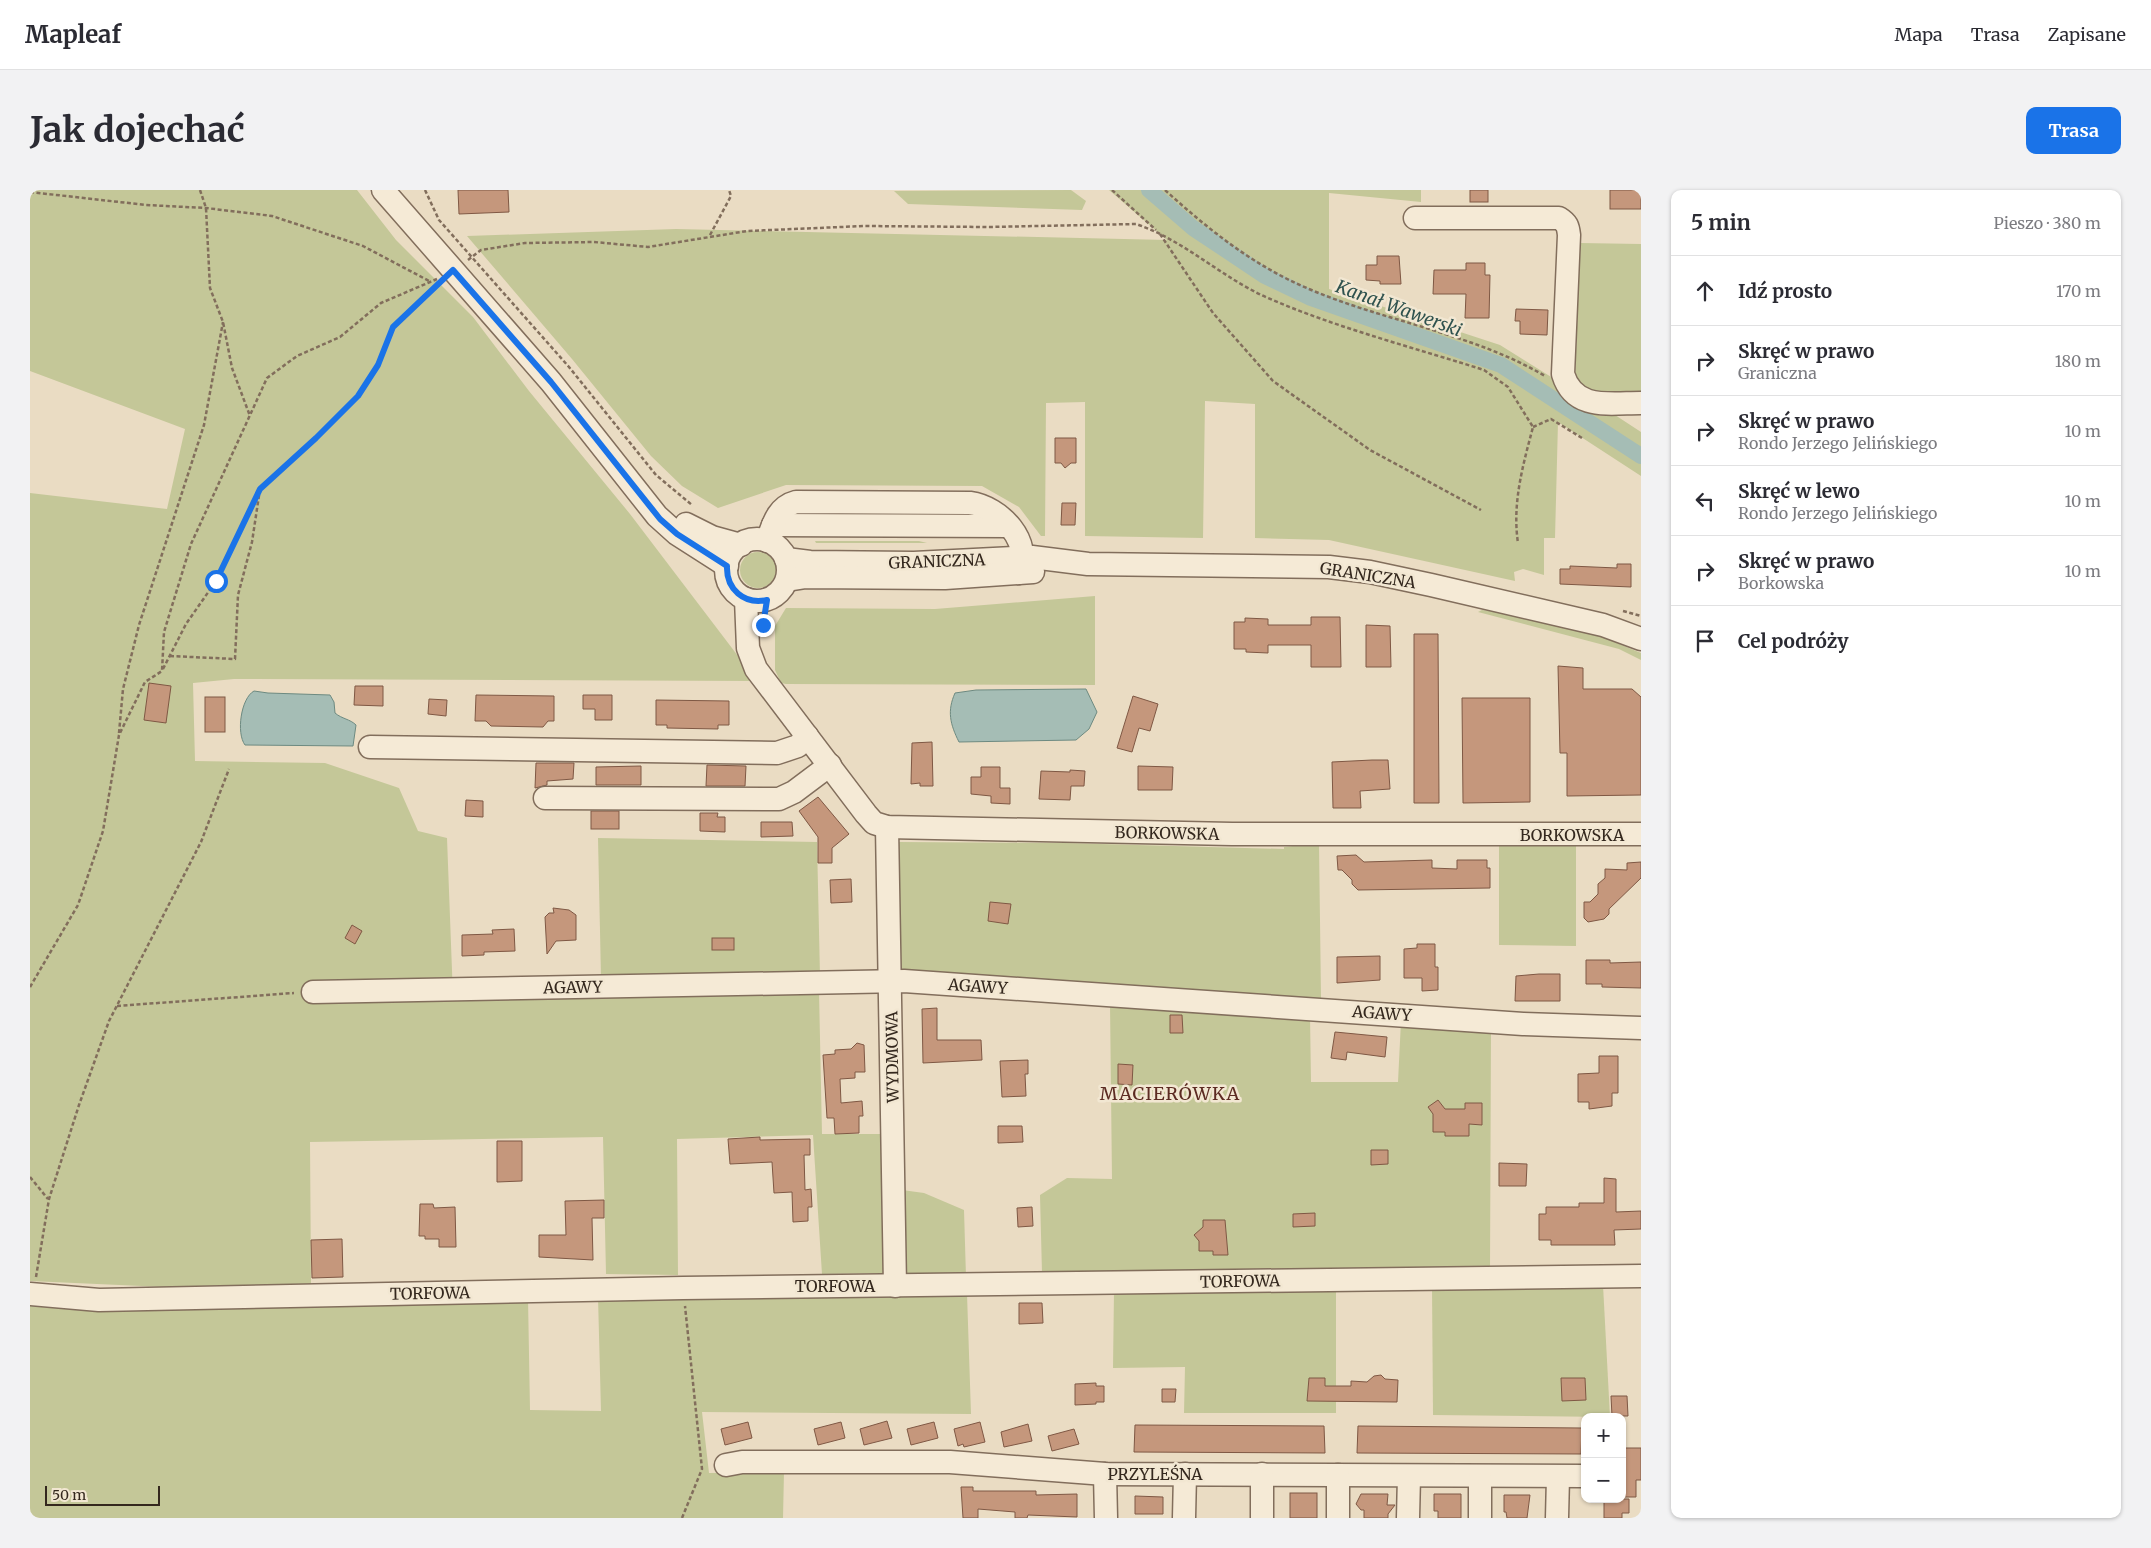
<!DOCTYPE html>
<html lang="pl">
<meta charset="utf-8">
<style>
:root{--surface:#fff;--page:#f2f2f3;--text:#2b2b33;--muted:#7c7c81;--line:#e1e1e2;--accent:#1a73e8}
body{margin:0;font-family:Merriweather,serif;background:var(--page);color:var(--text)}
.controls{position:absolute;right:15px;bottom:15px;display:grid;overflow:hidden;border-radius:10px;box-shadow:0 1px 4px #0004}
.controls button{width:45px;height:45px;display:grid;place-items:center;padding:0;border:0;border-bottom:1px solid var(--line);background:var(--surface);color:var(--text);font:25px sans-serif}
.scale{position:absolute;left:15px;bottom:12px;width:115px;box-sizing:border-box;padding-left:5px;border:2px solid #34281e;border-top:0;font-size:14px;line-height:18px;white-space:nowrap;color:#34281e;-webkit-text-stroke:4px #f2e7d2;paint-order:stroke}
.stop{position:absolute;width:15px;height:15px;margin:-11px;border:4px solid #1a73e8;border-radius:50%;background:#fff}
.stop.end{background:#1a73e8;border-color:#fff;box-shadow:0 1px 5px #0008}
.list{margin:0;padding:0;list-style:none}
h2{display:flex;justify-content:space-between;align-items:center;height:65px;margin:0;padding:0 20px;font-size:21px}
h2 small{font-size:16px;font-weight:400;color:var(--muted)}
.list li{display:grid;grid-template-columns:32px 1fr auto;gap:15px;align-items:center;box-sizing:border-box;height:70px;padding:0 20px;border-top:1px solid var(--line)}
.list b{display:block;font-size:19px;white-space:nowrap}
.list p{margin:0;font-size:16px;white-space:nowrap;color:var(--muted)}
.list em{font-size:16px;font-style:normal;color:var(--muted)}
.icon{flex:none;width:28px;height:28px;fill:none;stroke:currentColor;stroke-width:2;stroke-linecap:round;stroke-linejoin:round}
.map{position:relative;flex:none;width:1611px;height:1328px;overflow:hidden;border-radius:10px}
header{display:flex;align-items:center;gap:30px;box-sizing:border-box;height:70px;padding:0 25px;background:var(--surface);border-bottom:1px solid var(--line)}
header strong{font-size:24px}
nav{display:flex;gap:28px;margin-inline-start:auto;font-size:18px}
.intro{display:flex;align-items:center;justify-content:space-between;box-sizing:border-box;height:120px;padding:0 30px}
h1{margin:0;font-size:35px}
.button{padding:12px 22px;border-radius:10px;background:var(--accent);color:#fff;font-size:18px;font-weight:700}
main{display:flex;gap:30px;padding:0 30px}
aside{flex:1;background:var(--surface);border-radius:10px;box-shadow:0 1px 4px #0004}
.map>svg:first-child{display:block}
</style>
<header>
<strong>Mapleaf</strong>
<nav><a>Mapa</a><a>Trasa</a><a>Zapisane</a></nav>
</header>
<div class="intro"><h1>Jak dojechać</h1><a class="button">Trasa</a></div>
<main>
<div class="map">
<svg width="1611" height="1328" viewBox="0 0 1611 1328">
<rect width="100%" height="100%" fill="#eadcc3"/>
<g fill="#c4c798">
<polygon points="0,0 327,0 366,50 443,127 499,201 600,324 727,491 204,489 163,493 165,571 295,573 369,598 388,641 417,648 423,807 789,801 792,944 853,944 856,1083 792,1084 783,945 647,949 648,1085 576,1084 573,947 280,952 281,1094 134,1097 0,1091 0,303 137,319 155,239 0,181"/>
<polygon points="1041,0 1056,11 1052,20 878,14 864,1"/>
<polygon points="1079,0 1391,0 1391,12 1299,3 1299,99 1470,155 1526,190 1529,205 1570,226 1585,225 1611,242 1611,286 1528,232 1525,348 1514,348 1514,385 1493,379 1484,382 1485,391 1299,350 1225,348 1225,214 1175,211 1173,348 1055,346 1055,212 1016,213 1015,346 1011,346 989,317 952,296 756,295 688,318 652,296 621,266 542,169 437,46 646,39 1137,50"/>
<polygon points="1550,53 1611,54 1611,203 1556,202 1545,190"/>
<polygon points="785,351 889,351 897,353 786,353"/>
<circle cx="728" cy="380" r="18"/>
<polygon points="1065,406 1065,495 756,494 751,493 745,480 745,436 756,418 905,419"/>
<polygon points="1452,420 1468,422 1572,447 1611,463 1611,470 1589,459 1448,422"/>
<polygon points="568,648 787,652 790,786 571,788"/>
<polygon points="867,652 1035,653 1254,659 1254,657 1289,653 1291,809 870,781"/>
<polygon points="1546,653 1546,756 1469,755 1469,654"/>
<polygon points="1080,813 1280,826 1281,892 1368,892 1371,831 1461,837 1460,1079 1012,1083 1010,1005 1037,988 1082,989"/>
<polygon points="872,1000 894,1003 934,1020 936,1087 874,1087"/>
<polygon points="1573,1095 1580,1227 1403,1225 1402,1097"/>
<polygon points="1306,1099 1306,1223 1154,1223 1155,1177 1083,1178 1084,1101"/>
<polygon points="937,1104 941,1224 672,1222 679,1283 754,1282 753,1328 0,1328 0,1108 498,1108 500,1220 571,1221 568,1107"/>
</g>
<g fill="#a5bdb5" stroke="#6d8a81">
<path d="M1056,499L1067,522L1059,539L1046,550L929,552C920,534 917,521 925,503L946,500Z"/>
<path d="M224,501L238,503L300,505L304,512L305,523C312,529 320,529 326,535L323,556L215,555C206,543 211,508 224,501Z"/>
</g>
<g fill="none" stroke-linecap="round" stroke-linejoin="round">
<polyline stroke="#a5bdb5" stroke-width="16" points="1119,0 1163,38 1235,86 1281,108 1471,175 1611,266"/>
</g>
<g fill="#c5977c" stroke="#7f5844">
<polygon points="428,0 478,0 479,22 429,24"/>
<rect x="1440" y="0" width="18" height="12"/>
<rect x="1580" y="0" width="31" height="19"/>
<polygon points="1347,66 1369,66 1371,94 1350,94 1350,91 1336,90 1336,75 1347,75"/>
<polygon points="1436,73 1455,73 1455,85 1460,85 1459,128 1435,128 1436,104 1403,104 1404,80 1436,80"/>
<polygon points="1486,119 1518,120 1517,145 1490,144 1490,131 1485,131"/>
<polygon points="1025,248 1046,248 1046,273 1041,273 1035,278 1031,273 1025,273"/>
<polygon points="1032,313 1046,313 1045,335 1031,335"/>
<polygon points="1587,374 1601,374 1601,397 1530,394 1530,379 1540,379 1540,376 1587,378"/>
<polygon points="1281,427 1310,427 1311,477 1281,477 1281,455 1238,455 1238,463 1216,462 1216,459 1204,459 1204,432 1215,432 1215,428 1238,429 1238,435 1281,435"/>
<polygon points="1336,435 1360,436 1361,477 1336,477"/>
<polygon points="1384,444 1408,444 1409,613 1384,613"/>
<polygon points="1528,476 1553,478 1553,499 1602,499 1611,507 1611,605 1537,606 1537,563 1530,563"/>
<polygon points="119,493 141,496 136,533 114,530"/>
<polygon points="325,496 353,496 353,516 324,515"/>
<polygon points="446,505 524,506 524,531 518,531 513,537 461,536 456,531 445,531"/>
<polygon points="553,505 582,505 582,530 565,530 565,519 553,519"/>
<polygon points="1103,506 1128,514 1120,541 1109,538 1102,562 1087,558"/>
<rect x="175" y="507" width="20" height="35"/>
<polygon points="1432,508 1500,508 1500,612 1433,613"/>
<polygon points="399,509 417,510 416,526 398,524"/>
<polygon points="626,510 699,511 699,535 688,535 688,539 637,538 637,535 626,535"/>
<polygon points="902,552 903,596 890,596 890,593 881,594 882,553"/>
<polygon points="1342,570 1358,570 1360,599 1330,601 1331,618 1303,618 1302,572"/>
<polygon points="506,573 544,573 543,589 517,591 517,595 505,598"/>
<polygon points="677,575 716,576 715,596 676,596"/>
<polygon points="611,576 611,595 566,595 566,577"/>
<polygon points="1108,576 1143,577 1142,600 1108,600"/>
<polygon points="951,577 970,577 970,598 980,598 980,614 961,613 961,606 941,604 941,587 951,587"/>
<polygon points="1040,580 1055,581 1054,596 1041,596 1040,610 1009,609 1011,581 1040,582"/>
<polygon points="788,607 819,644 802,658 802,673 788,673 788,647 769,621"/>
<polygon points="436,610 453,611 453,627 435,626"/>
<rect x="561" y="621" width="28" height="18"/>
<polygon points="670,623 688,623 687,627 695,627 695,642 670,641"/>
<polygon points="731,632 762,632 763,646 731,647"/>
<polygon points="1326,665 1334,672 1402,670 1402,678 1427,679 1427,670 1457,670 1457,678 1460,678 1460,698 1328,700 1322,694 1322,690 1312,680 1308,680 1307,666"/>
<polygon points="1611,672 1611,688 1579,719 1579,724 1574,729 1558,732 1554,728 1554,712 1560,712 1568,704 1568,694 1575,688 1575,679 1597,680 1597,673"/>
<polygon points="821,689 822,712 801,713 800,690"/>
<polygon points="960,712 981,714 978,734 958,731"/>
<polygon points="523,718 539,720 546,725 546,750 526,751 517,764 515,727 519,723 524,723"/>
<polygon points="322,735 332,741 325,754 315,748"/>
<polygon points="484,739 485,761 454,762 454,765 432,766 432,745 463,744 462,740"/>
<rect x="682" y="748" width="22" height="12"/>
<polygon points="1387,754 1405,754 1405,777 1408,777 1408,800 1392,801 1392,788 1374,788 1374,759 1387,758"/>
<polygon points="1350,766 1350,790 1307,793 1307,767"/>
<polygon points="1556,770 1580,770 1580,773 1611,772 1611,798 1572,797 1572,794 1556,794"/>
<polygon points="1509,784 1530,784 1530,811 1485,811 1486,786"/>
<polygon points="907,818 907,850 951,850 952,870 893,873 892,819"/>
<polygon points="1140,825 1152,825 1153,843 1140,843"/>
<polygon points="1305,842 1357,847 1355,867 1317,862 1316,870 1301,868"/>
<polygon points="827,853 834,855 835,882 825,882 825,888 810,889 811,913 832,911 833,926 829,926 829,943 805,944 804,928 797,928 793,865 805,864 805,860 821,859"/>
<polygon points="1569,866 1588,866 1588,903 1582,903 1582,916 1559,919 1559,912 1548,912 1548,884 1569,883"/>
<polygon points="998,870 998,884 995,884 996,906 972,907 970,871"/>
<polygon points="1088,874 1103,875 1102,895 1088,894"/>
<polygon points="1408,910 1415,919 1435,919 1435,913 1452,913 1452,935 1439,934 1439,946 1415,946 1415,942 1403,942 1403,924 1398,917"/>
<polygon points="968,936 992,936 993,952 968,953"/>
<polygon points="730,947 730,950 780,949 780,965 774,965 775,1000 781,999 782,1017 778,1017 778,1031 763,1032 762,1002 744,1003 742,972 700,974 698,949"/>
<polygon points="467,951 492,951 492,991 467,992"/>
<polygon points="1341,960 1358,960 1358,974 1341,975"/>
<polygon points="1469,973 1497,974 1496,996 1469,996"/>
<polygon points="1574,988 1586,989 1586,1022 1611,1021 1611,1039 1584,1040 1585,1055 1521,1055 1521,1050 1509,1050 1509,1024 1516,1024 1516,1017 1549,1017 1549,1013 1574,1013"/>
<polygon points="574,1010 574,1028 562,1028 563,1070 509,1067 509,1045 536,1045 535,1011"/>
<polygon points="390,1014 403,1014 404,1018 425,1017 426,1057 409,1057 409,1049 395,1049 395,1046 389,1046"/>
<polygon points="1002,1017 1003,1036 988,1037 987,1018"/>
<polygon points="1285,1023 1285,1036 1263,1037 1263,1024"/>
<polygon points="1173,1030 1195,1030 1198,1065 1183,1065 1183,1061 1169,1061 1169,1051 1164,1045 1173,1037"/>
<polygon points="312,1049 313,1087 282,1088 281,1050"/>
<polygon points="989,1113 1012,1113 1013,1133 989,1134"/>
<polygon points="1351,1185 1355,1189 1368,1190 1367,1212 1277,1211 1279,1188 1295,1188 1295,1196 1321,1196 1321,1191 1337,1192 1344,1186"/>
<polygon points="1531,1188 1555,1188 1556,1210 1532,1211"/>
<polygon points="1066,1193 1066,1196 1074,1196 1074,1212 1066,1212 1066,1214 1045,1215 1045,1194"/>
<polygon points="1132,1199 1146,1199 1145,1212 1132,1212"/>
<polygon points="1581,1206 1597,1206 1598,1226 1582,1226"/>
<polygon points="857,1231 862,1248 834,1255 830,1239"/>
<polygon points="718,1232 722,1248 695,1255 691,1239"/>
<polygon points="811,1232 815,1248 788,1255 784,1239"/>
<polygon points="904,1232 908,1248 881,1255 877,1239"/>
<polygon points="950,1232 955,1252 934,1257 933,1254 928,1256 924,1239"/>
<polygon points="998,1234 1002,1251 974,1257 971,1242"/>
<polygon points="1105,1235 1294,1236 1295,1263 1104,1262"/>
<polygon points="1328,1236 1552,1238 1551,1264 1327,1263"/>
<polygon points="1044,1239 1049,1254 1022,1261 1018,1246"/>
<polygon points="1594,1258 1611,1258 1611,1290 1606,1290 1606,1307 1592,1307"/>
<polygon points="931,1297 943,1297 943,1301 1006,1301 1006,1305 1047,1304 1047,1327 998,1325 997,1328 985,1328 985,1322 948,1319 948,1328 933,1328"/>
<rect x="1260" y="1303" width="27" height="25"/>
<polygon points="1331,1304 1358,1304 1357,1315 1365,1315 1358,1324 1358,1328 1334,1328 1334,1320 1331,1320 1326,1314"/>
<polygon points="1404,1304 1431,1304 1431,1328 1408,1328 1408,1321 1404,1321"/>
<polygon points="1474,1305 1500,1305 1497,1328 1477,1328 1476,1322 1474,1322"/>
<polygon points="1105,1306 1133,1307 1133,1324 1105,1324"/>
<polygon points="1574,1309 1599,1309 1599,1323 1592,1323 1592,1328 1574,1328"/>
</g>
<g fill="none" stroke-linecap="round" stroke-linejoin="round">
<g stroke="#826e5c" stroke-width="25">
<g id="minor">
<polyline points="353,0 521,192 627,326 647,344 697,376"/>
<path d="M1385,28H1529C1537,33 1538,36 1539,45L1533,184C1544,221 1580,213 1611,213"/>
<polyline points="656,334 682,347 711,355"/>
<polyline points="743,335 979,336"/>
<circle cx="727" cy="380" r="31"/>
<path d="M737,351C743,335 747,317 766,312L940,313C970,317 1004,352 988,383"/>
<polyline points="756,369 780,372 884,373 1002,367 1058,374 1299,377 1340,382 1401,395 1573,435 1611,449"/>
<polyline points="757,390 776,387 915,388 1003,382"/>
<polyline points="716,409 718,458 726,479 836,624 844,633 857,637 1202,644 1611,644"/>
<polyline points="340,557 747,563 768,556 777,546"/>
<polyline points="515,608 749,609 764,602 800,575"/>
<polyline points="857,637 865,1096"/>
<polyline points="283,802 874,791 1493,834 1611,838"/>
<polyline points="0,1104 69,1110 653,1098 1611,1086"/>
<polyline points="696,1275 712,1272 920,1272 1075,1284 1555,1286"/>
<polyline points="1075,1284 1076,1328"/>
<polyline points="1154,1328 1155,1284"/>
<polyline points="1232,1328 1232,1284"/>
<polyline points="1308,1328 1308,1285"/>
<polyline points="1378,1328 1379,1286"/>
<polyline points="1450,1328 1450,1287"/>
<polyline points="1527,1328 1528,1287"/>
</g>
</g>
<g stroke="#826e5c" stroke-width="2.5" stroke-dasharray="4 2.5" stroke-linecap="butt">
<polyline points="170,0 176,18 180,98 193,132 202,178 220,226"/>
<polyline points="395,0 409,30 539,177 626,285 662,315"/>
<polyline points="1082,0 1126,40"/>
<path d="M1135,0C1179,40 1224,76 1279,99C1356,132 1442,143 1515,186"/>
<polyline points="0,2 116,15 176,18 242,26 333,56 401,92"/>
<polyline points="1130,44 1183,123 1243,191 1340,260 1451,320"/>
<polyline points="680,45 701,6 699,0"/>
<path d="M438,70L451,60L495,53L564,52L618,57L717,41L834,36L959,37L1106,34C1154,50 1192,88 1238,108C1307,138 1382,157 1454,180L1478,197L1503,237C1493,275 1482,313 1488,353"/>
<polyline points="1503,237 1521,229 1552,248"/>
<polyline points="1593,421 1611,426"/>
<polyline points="140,466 205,469 208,405 222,352 230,299 286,248 328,206 348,175 363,137 410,92"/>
<polyline points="133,479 156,434 186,391 228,302"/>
<polyline points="89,543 93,499 109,435 174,235 193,132"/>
<polyline points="0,797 48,715 73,641 89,545 115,492 132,481 134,442 161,354 237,188 267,166 310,147 351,113 407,89"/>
<polyline points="87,816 264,803"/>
<polyline points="0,987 18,1009"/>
<polyline points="6,1087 19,1009 49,915 79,831 171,652 199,579"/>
<polyline points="652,1328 672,1279 655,1116"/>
</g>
<use href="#minor" stroke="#f5ead6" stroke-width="22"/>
</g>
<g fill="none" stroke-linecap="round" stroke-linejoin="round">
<path stroke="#1a73e8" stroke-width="6" d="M186,391L230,299L286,248L328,206L348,175L363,137L423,80L521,192L630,329L647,344L697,376C696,399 714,415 737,410L733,435"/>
</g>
<g text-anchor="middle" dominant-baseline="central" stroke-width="5" stroke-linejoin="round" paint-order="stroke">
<g font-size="16" fill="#34281e" stroke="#f2e7d2">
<text transform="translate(907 371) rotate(-2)">GRANICZNA</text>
<text transform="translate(1338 385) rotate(9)">GRANICZNA</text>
<text transform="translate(1137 643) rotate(1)">BORKOWSKA</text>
<text x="1542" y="645">BORKOWSKA</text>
<text transform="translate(948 796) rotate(4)">AGAWY</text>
<text transform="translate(543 797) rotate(-1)">AGAWY</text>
<text transform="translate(1352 823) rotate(4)">AGAWY</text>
<text transform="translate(862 867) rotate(-91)">WYDMOWA</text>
<text transform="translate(1210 1091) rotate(-1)">TORFOWA</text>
<text x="805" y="1096">TORFOWA</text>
<text transform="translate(400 1103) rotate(-1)">TORFOWA</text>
<text x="1125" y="1284">PRZYLEŚNA</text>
</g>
<g font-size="18" font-style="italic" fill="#2f524e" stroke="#f2e7d2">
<text transform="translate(1369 118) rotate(20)">Kanał Wawerski</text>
</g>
<g font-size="18" letter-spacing="1" fill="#5c2b22" stroke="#f2e7d2">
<text x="1140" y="903">MACIERÓWKA</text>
</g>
</g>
</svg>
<div class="controls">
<button>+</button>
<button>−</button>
</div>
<div class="scale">50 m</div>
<div class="stop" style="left:186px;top:391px"></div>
<div class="stop end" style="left:733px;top:435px"></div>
</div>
<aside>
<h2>5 min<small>Pieszo · 380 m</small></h2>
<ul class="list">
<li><svg class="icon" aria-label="ahead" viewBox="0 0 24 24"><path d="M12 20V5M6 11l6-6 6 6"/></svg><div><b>Idź prosto</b></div><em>170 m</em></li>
<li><svg class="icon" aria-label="right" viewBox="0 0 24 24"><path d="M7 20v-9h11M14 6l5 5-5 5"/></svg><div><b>Skręć w prawo</b><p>Graniczna</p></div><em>180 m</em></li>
<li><svg class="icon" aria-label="right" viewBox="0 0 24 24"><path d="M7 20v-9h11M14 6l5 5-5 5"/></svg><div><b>Skręć w prawo</b><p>Rondo Jerzego Jelińskiego</p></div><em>10 m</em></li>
<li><svg class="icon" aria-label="left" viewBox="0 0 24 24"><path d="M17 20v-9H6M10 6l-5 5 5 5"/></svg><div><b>Skręć w lewo</b><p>Rondo Jerzego Jelińskiego</p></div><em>10 m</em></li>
<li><svg class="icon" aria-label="right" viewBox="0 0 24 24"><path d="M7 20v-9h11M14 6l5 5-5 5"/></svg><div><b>Skręć w prawo</b><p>Borkowska</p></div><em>10 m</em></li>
<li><svg class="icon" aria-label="arrive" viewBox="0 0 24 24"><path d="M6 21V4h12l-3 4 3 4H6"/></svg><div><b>Cel podróży</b></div></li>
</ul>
</aside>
</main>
